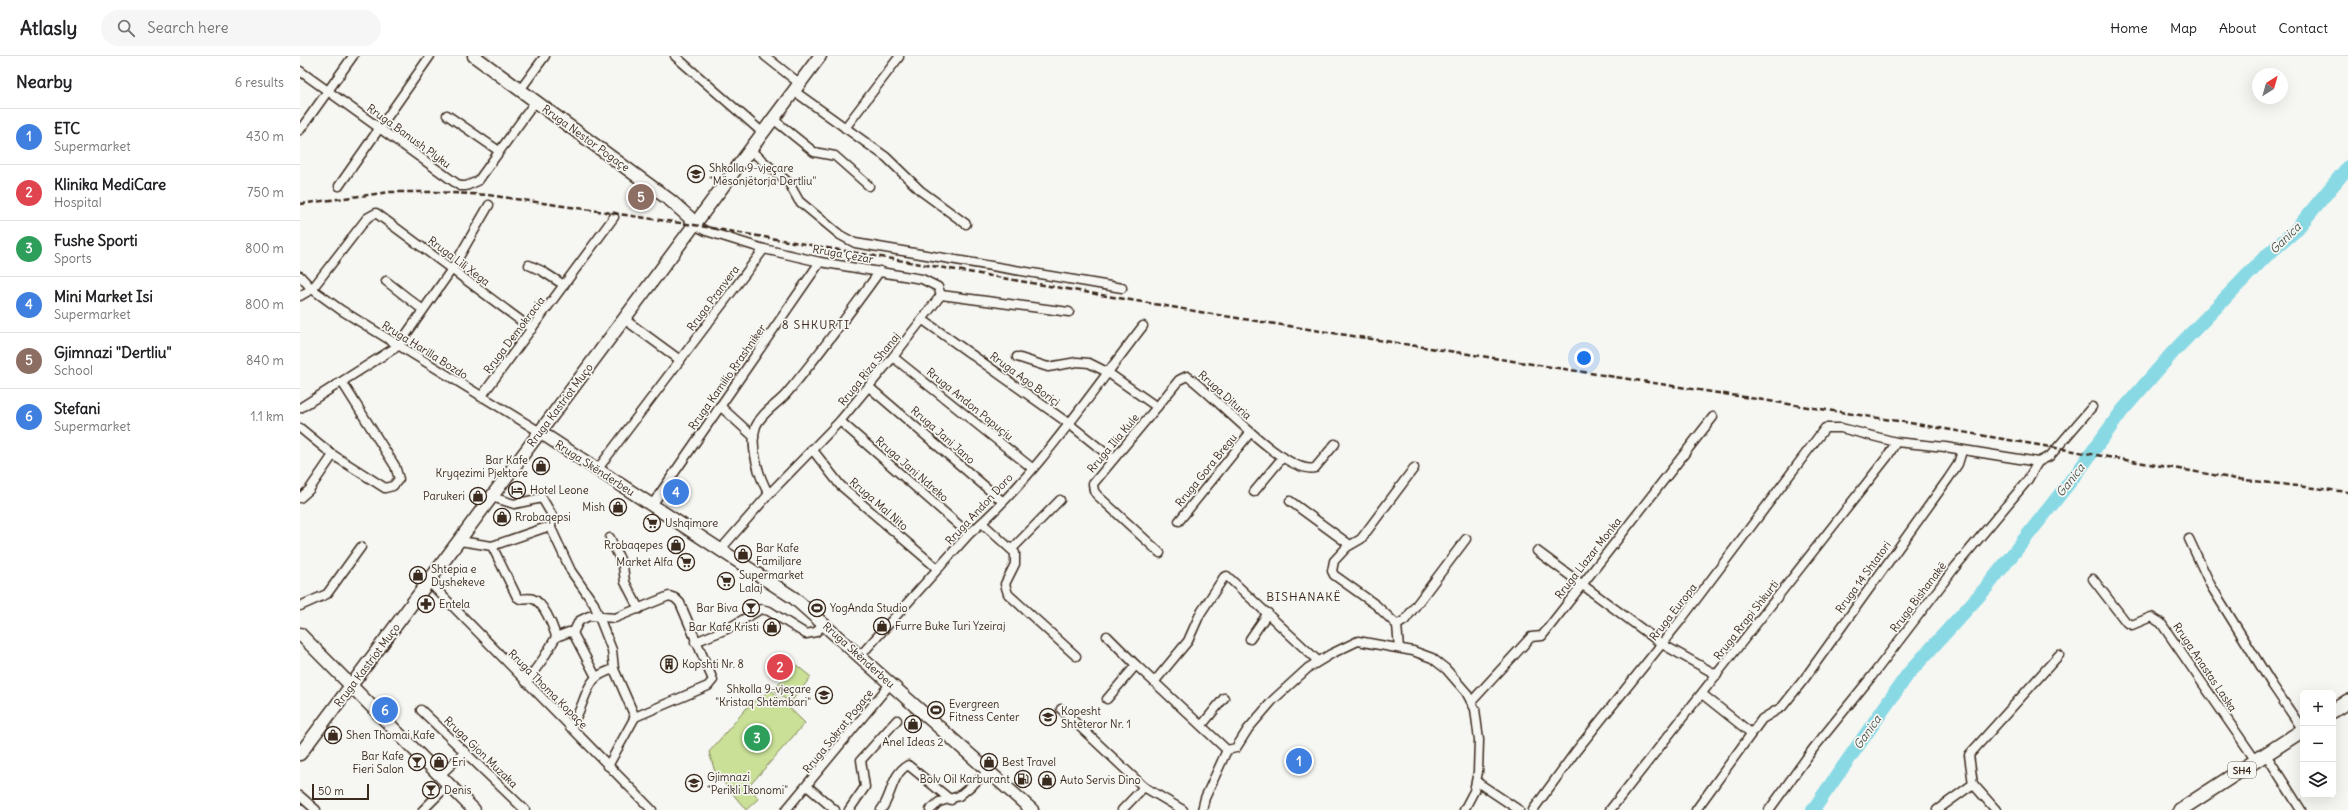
<!DOCTYPE html>
<meta charset="utf-8">
<style>
:root{--surface:#fff;--page:#f6f6f6;--text:#202124;--muted:#757577;--line:#e0e0e0;--accent:#3b2a1e}
body{margin:0;font-family:Delius,sans-serif;background:var(--page);color:var(--text)}
.controls{position:absolute;right:12px;bottom:12px;display:grid;overflow:hidden;border-radius:6px;box-shadow:0 4px 16px #0002}
.controls button{width:36px;height:36px;display:grid;place-items:center;padding:0;border:0;border-bottom:1px solid var(--line);background:var(--surface);color:var(--text);font:20px sans-serif}
.compass{position:absolute;left:1952px;top:12px;width:36px;height:36px;border-radius:50%;background:var(--surface);box-shadow:0 4px 16px #0002;rotate:37deg}
.scale{position:absolute;left:12px;bottom:10px;width:57px;box-sizing:border-box;padding-left:4px;border:2px solid #3b2a1e;border-top:0;font-size:11px;line-height:14px;white-space:nowrap;color:#3b2a1e;-webkit-text-stroke:3px #f6f6f2;paint-order:stroke}
.you{position:absolute;left:1284px;top:302px;width:14px;height:14px;margin:-10px;border:3px solid #fff;border-radius:50%;background:#1a73e8;box-shadow:0 0 0 6px #1a73e833}
.badge{display:grid;place-items:center;width:26px;height:26px;border-radius:50%;background:var(--accent);color:#fff;font-size:13px;font-weight:700}
.pin{position:absolute;translate:-50% -50%;border:2px solid #fff;box-shadow:0 1px 4px #0006}
.list{margin:0;padding:0;list-style:none}
h2{display:flex;justify-content:space-between;align-items:center;height:52px;margin:0;padding:0 16px;font-size:17px}
h2 small{font-size:13px;font-weight:400;color:var(--muted)}
.list li{display:grid;grid-template-columns:26px 1fr auto;gap:12px;align-items:center;box-sizing:border-box;height:56px;padding:0 16px;border-top:1px solid var(--line)}
.list b{display:block;font-size:15px;white-space:nowrap}
.list p{margin:0;font-size:13px;white-space:nowrap;color:var(--muted)}
.list em{font-size:13px;font-style:normal;color:var(--muted)}
.icon{flex:none;width:22px;height:22px;fill:none;stroke:currentColor;stroke-width:2;stroke-linecap:round;stroke-linejoin:round}
.map{position:relative;flex:none;width:2048px;height:754px;overflow:hidden}
header{display:flex;align-items:center;gap:24px;box-sizing:border-box;height:56px;padding:0 20px;background:var(--surface);border-bottom:1px solid var(--line)}
header strong{font-size:19px}
nav{display:flex;gap:22px;margin-inline-start:auto;font-size:14px}
.search{width:280px;height:36px;background:var(--page);display:flex;align-items:center;gap:10px;box-sizing:border-box;padding:0 14px;border-radius:22px;color:var(--muted);font-size:15px}
main{display:flex}
aside{flex:1;background:var(--surface)}
.map>svg:first-child{display:block}
</style>
<header>
<strong>Atlasly</strong>
<div class="search"><svg class="icon" aria-label="search" viewBox="0 0 24 24"><circle cx="10" cy="10" r="6"/><path d="M15 15l6 6"/></svg>Search here</div>
<nav><a>Home</a><a>Map</a><a>About</a><a>Contact</a></nav>
</header>
<main>
<aside>
<h2>Nearby<small>6 results</small></h2>
<ul class="list">
<li><span class="badge" style="background:#3f7fe0">1</span><div><b>ETC</b><p>Supermarket</p></div><em>430 m</em></li>
<li><span class="badge" style="background:#e0444e">2</span><div><b>Klinika MediCare</b><p>Hospital</p></div><em>750 m</em></li>
<li><span class="badge" style="background:#2e9e5b">3</span><div><b>Fushe Sporti</b><p>Sports</p></div><em>800 m</em></li>
<li><span class="badge" style="background:#3f7fe0">4</span><div><b>Mini Market Isi</b><p>Supermarket</p></div><em>800 m</em></li>
<li><span class="badge" style="background:#8d6e63">5</span><div><b>Gjimnazi &quot;Dertliu&quot;</b><p>School</p></div><em>840 m</em></li>
<li><span class="badge" style="background:#3f7fe0">6</span><div><b>Stefani</b><p>Supermarket</p></div><em>1.1 km</em></li>
</ul>
</aside>
<div class="map">
<svg width="2048" height="754" viewBox="0 0 2048 754">
<rect width="100%" height="100%" fill="#f6f6f2"/>
<filter id="ink" filterUnits="userSpaceOnUse"><feTurbulence type="fractalNoise" baseFrequency=".025" numOctaves="2"/><feDisplacementMap in="SourceGraphic" scale="8" xChannelSelector="R" yChannelSelector="G"/><feConvolveMatrix kernelMatrix="1 2 1 2 8 2 1 2 1" color-interpolation-filters="sRGB"/></filter>
<g filter="url(#ink)">
<g fill="#c9e096" stroke="#82855a">
<polygon points="495,608 511,621 490,647 474,634"/>
<polygon points="471,634 505,667 450,729 458,743 446,754 415,716 409,696 451,647"/>
</g>
<g fill="none" stroke-linecap="round" stroke-linejoin="round">
<polyline stroke="#89d9e4" stroke-width="14" points="1513,754 1608,618 1686,532 1780,413 1822,355 1874,295 1965,201 1995,175 2048,111"/>
<g stroke="#3b2a1e" stroke-width="11">
<g id="street">
<polyline points="375,0 463,77"/>
<polyline points="465,0 499,27"/>
<polyline points="0,15 160,130 166,130 178,125 235,46"/>
<polyline points="220,34 245,0"/>
<polyline points="494,35 586,101 621,135 666,168"/>
<polyline points="147,59 199,95"/>
<polyline points="473,63 514,96 535,100 569,130"/>
<polyline points="545,72 599,1"/>
<polyline points="0,74 53,0"/>
<polyline points="450,94 489,127 499,145 540,179 555,187 822,232"/>
<polyline points="39,130 130,0"/>
<polyline points="394,169 406,175 464,193 520,206 622,223 638,231 641,239"/>
<polyline points="229,209 242,215 264,229"/>
<polyline points="0,220 12,233 67,162 76,157 232,273"/>
<polyline points="86,225 123,254"/>
<polyline points="0,240 12,233 41,254 240,376"/>
<polyline points="324,263 380,304"/>
<polyline points="623,264 768,367 813,403"/>
<polyline points="593,301 732,412"/>
<polyline points="717,301 748,311 777,306 789,307 807,316 857,351 793,428 794,435 797,439 860,497"/>
<polyline points="569,331 702,445"/>
<polyline points="181,341 314,161"/>
<polyline points="420,350 454,381"/>
<path d="M857,351L879,324L887,320C914,338 984,419 1015,412L1035,388"/>
<polyline points="0,352 98,290 152,213 189,149"/>
<polyline points="540,365 669,478"/>
<polyline points="0,372 33,399 9,434 0,442"/>
<polyline points="512,393 540,429 638,513"/>
<polyline points="33,399 85,432 93,430 99,423 95,410 42,326"/>
<polyline points="1114,412 1061,483 1047,491 1034,505 1032,515 1034,519 1076,549 1097,569 1105,564 1166,483"/>
<polyline points="297,414 464,193"/>
<polyline points="954,436 983,401"/>
<path d="M469,438C459,422 449,389 456,370C462,356 478,348 487,337C520,298 550,256 580,215"/>
<polyline points="192,441 214,448 242,442 252,459 251,472"/>
<polyline points="990,445 1050,489"/>
<polyline points="352,449 520,206"/>
<polyline points="879,465 950,377"/>
<polyline points="682,467 715,497 715,508 705,528 708,538 776,600"/>
<polyline points="310,482 323,510 325,526 339,553"/>
<polyline points="1889,483 1911,530 1973,630 2003,674"/>
<polyline points="160,485 192,490 244,472 251,472 271,515 294,548 312,594 314,613 335,661"/>
<path d="M192,490L217,541L220,543C224,543 229,541 233,543C243,546 252,568 255,577L256,581L243,603L226,626"/>
<polyline points="421,493 469,438 540,365 593,301 641,239 769,256"/>
<polyline points="712,493 760,444"/>
<polyline points="1237,495 1362,588 1417,619"/>
<polyline points="1793,523 1826,566 1832,569 1851,561 1861,567 1956,705"/>
<polyline points="129,526 352,754"/>
<polyline points="0,550 27,538 61,491"/>
<polyline points="1097,569 1099,592"/>
<polyline points="273,577 279,565 289,560 315,562 369,540 375,542 380,547 413,624 408,630 335,661"/>
<polyline points="807,580 836,609"/>
<polyline points="256,581 269,576 273,577 296,621"/>
<polyline points="950,583 968,557"/>
<polyline points="395,586 427,573 461,553 469,555 506,578 516,576 524,568"/>
<path d="M560,600L669,478C734,423 790,338 843,270"/>
<polyline points="855,625 888,585 900,558 924,521 927,520 1018,605"/>
<polyline points="1402,638 1451,677"/>
<polyline points="807,643 836,609 927,694"/>
<polyline points="1172,645 1231,581 1242,580 1413,361"/>
<polyline points="761,653 844,731 883,754"/>
<polyline points="121,654 225,754"/>
<polyline points="902,669 924,642"/>
<path d="M270,671C282,658 285,629 297,621C302,617 308,615 314,613"/>
<polyline points="1970,705 2001,754"/>
<polyline points="308,710 335,661"/>
<polyline points="140,719 165,696"/>
<polyline points="1177,726 1219,754"/>
<polyline points="507,730 535,754"/>
<polyline points="0,740 16,754"/>
<polyline points="123,754 149,728"/>
<polyline points="486,754 591,627"/>
<polyline points="549,754 565,731 561,704 597,664"/>
<path d="M581,754C592,741 591,718 608,709L651,744"/>
<polyline points="630,754 639,746 659,740 689,715"/>
<polyline points="822,754 844,731"/>
<polyline points="902,754 905,742 927,694 936,692 948,673 973,644 1008,612 1031,598 1058,585 1113,595 1132,602 1146,613 1166,636 1175,653 1179,684 1178,716 1174,735 1164,754"/>
<polyline points="1233,754 1276,695 1380,565 1525,372 1541,372 1596,386 1645,391 1738,406"/>
<polyline points="1310,754 1588,400 1596,386"/>
<polyline points="1396,754 1462,663 1482,651 1505,622 1648,423 1658,408 1662,395"/>
<polyline points="1469,754 1513,693 1572,620 1656,510 1727,425 1738,406 1750,400 1792,351"/>
<polyline points="1637,754 1673,728"/>
<polyline points="1696,754 1673,728 1669,699 1759,599"/>
</g>
</g>
<g stroke="#3b2a1e" stroke-width="15">
<g id="secondary">
<polyline points="174,0 371,145 389,161 394,169"/>
<polyline points="240,376 494,542 732,754"/>
<polyline points="0,578 174,754"/>
<polyline points="0,698 520,0"/>
</g>
</g>
<g stroke="#3b2a1e" stroke-width="16">
<g id="primary">
<polyline points="2033,655 2048,645"/>
<polyline points="1880,754 2003,674"/>
</g>
</g>
<use href="#street" stroke="#f6f6f2" stroke-width="8"/>
<use href="#secondary" stroke="#f6f6f2" stroke-width="12"/>
<use href="#primary" stroke="#f6f6f2" stroke-width="13"/>
<polyline stroke="#3b2a1e" stroke-width="2.5" stroke-dasharray="6 3" stroke-linecap="butt" points="0,148 90,136 136,136 188,139 394,169 918,259 1604,366 1937,423 2048,436"/>
</g>
</g>
<defs>
<g id="school-ring" transform="scale(0.9)"><circle r="9.5" fill="#f6f6f2" stroke="#3b2a1e" stroke-width="1.5"/><path d="M0-5L7-2L0 1L-7-2ZM-4 1L0 2.5L4 1V4Q0 6-4 4Z" fill="#3b2a1e"/></g>
<g id="shop-ring" transform="scale(0.9)"><circle r="9.5" fill="#f6f6f2" stroke="#3b2a1e" stroke-width="1.5"/><path d="M-5-2.5h2.3a2.7 3.5 0 0 1 5.4 0H5L5.5 6h-11ZM-1.5-2.5h3a1.5 2.3 0 0 0-3 0Z" fill="#3b2a1e"/></g>
<g id="hotel-ring" transform="scale(0.9)"><circle r="9.5" fill="#f6f6f2" stroke="#3b2a1e" stroke-width="1.5"/><path d="M-6-4.5h1.5V1H6V5H4.5V3h-9V5H-6ZM-4 0a1.8 1.8 0 1 1 3.6 0ZM.5 0V-2.5h3Q6-2.5 6 0Z" fill="#3b2a1e"/></g>
<g id="supermarket-ring" transform="scale(0.9)"><circle r="9.5" fill="#f6f6f2" stroke="#3b2a1e" stroke-width="1.5"/><path d="M-6-5.5h2.5l.6 2H6L4.5 2H-2.5L-4.4-4H-6ZM-1.5 3.2a1.3 1.3 0 1 0 .1 0ZM3 3.2a1.3 1.3 0 1 0 .1 0Z" fill="#3b2a1e"/></g>
<g id="pharmacy-ring" transform="scale(0.9)"><circle r="9.5" fill="#f6f6f2" stroke="#3b2a1e" stroke-width="1.5"/><path d="M-2-6h4v4h4v4h-4v4h-4v-4h-4v-4h4Z" fill="#3b2a1e"/></g>
<g id="bar-ring" transform="scale(0.9)"><circle r="9.5" fill="#f6f6f2" stroke="#3b2a1e" stroke-width="1.5"/><path d="M-6-5H6L.8 .8V4.5H3.5V6h-7V4.5H-.8V.8Z" fill="#3b2a1e"/></g>
<g id="stadium-ring" transform="scale(0.9)"><circle r="9.5" fill="#f6f6f2" stroke="#3b2a1e" stroke-width="1.5"/><path d="M0-5a6.5 5 0 1 0 0 10a6.5 5 0 1 0 0-10ZM-3.5-1.8h7v3.6h-7Z" fill="#3b2a1e"/></g>
<g id="building-ring" transform="scale(0.9)"><circle r="9.5" fill="#f6f6f2" stroke="#3b2a1e" stroke-width="1.5"/><path d="M-4-6H4V6H1V3H-1V6H-4ZM-2.5-4.3h1.7v1.8h-1.7ZM.8-4.3h1.7v1.8H.8ZM-2.5-1h1.7V.8h-1.7ZM.8-1h1.7V.8H.8Z" fill="#3b2a1e"/></g>
<g id="fuel-ring" transform="scale(0.9)"><circle r="9.5" fill="#f6f6f2" stroke="#3b2a1e" stroke-width="1.5"/><path d="M-5.5-6h7V0h2V4h1.3V-2.5L3-4.5l.8-.8L6-3V5H2.5V1h-1V6h-7ZM-4.2-4.7v3.2H.2V-4.7Z" fill="#3b2a1e"/></g>
</defs>
<g fill-rule="evenodd">
<use href="#school-ring" x="396" y="118"/>
<use href="#shop-ring" x="241" y="410"/>
<use href="#hotel-ring" x="217" y="434"/>
<use href="#shop-ring" x="178" y="440"/>
<use href="#shop-ring" x="318" y="451"/>
<use href="#shop-ring" x="202" y="461"/>
<use href="#supermarket-ring" x="352" y="467"/>
<use href="#shop-ring" x="376" y="489"/>
<use href="#shop-ring" x="443" y="498"/>
<use href="#supermarket-ring" x="386" y="506"/>
<use href="#shop-ring" x="118" y="519"/>
<use href="#supermarket-ring" x="426" y="525"/>
<use href="#pharmacy-ring" x="126" y="548"/>
<use href="#bar-ring" x="451" y="552"/>
<use href="#stadium-ring" x="517" y="552"/>
<use href="#shop-ring" x="582" y="570"/>
<use href="#shop-ring" x="472" y="571"/>
<use href="#building-ring" x="369" y="608"/>
<use href="#school-ring" x="524" y="639"/>
<use href="#stadium-ring" x="636" y="654"/>
<use href="#school-ring" x="748" y="661"/>
<use href="#shop-ring" x="613" y="668"/>
<use href="#shop-ring" x="33" y="679"/>
<use href="#bar-ring" x="117" y="706"/>
<use href="#shop-ring" x="139" y="706"/>
<use href="#shop-ring" x="689" y="706"/>
<use href="#fuel-ring" x="723" y="723"/>
<use href="#shop-ring" x="747" y="724"/>
<use href="#school-ring" x="394" y="727"/>
<use href="#bar-ring" x="131" y="734"/>
</g>
<g text-anchor="middle" dominant-baseline="central" stroke-width="3.5" stroke-linejoin="round" paint-order="stroke">
<rect fill="#f6f6f2" stroke="#73675e" stroke-width="1" x="1928" y="706" width="28" height="16" rx="3"/>
<g font-size="10" font-weight="bold" fill="#3b2a1e">
<text x="1942" y="714">SH4</text>
</g>
<g font-size="11" fill="#3b2a1e" stroke="#f6f6f2">
<text transform="translate(109 80) rotate(36)">Rruga Banush Plyku</text>
<text transform="translate(286 82) rotate(36)">Rruga Nestor Pogaçe</text>
<text transform="translate(543 198) rotate(10)">Rruga Çezar</text>
<text transform="translate(159 205) rotate(37)">Rruga Lili Xega</text>
<text transform="translate(413 242) rotate(-53)">Rruga Pranvera</text>
<text transform="translate(214 279) rotate(-53)">Rruga Demokracia</text>
<text transform="translate(125 294) rotate(32)">Rruga Harilla Bozdo</text>
<text transform="translate(569 313) rotate(-51)">Rruga Riza Shanaj</text>
<text transform="translate(427 321) rotate(-55)">Rruga Kamilio Rrashniker</text>
<text transform="translate(725 323) rotate(36)">Rruga Ago Boriçi</text>
<text transform="translate(925 339) rotate(42)">Rruga Dituria</text>
<text transform="translate(670 348) rotate(39)">Rruga Andon Papuçiu</text>
<text transform="translate(260 349) rotate(-53)">Rruga Kastriot Muço</text>
<text transform="translate(643 379) rotate(41)">Rruga Jani Jano</text>
<text transform="translate(813 387) rotate(-50)">Rruga Ilia Kule</text>
<text transform="translate(295 412) rotate(33)">Rruga Skënderbeu</text>
<text transform="translate(612 413) rotate(41)">Rruga Jani Ndreko</text>
<text transform="translate(906 414) rotate(-51)">Rruga Gora Bregu</text>
<text transform="translate(579 448) rotate(41)">Rruga Mal Nito</text>
<text transform="translate(679 453) rotate(-47)">Rruga Andon Doro</text>
<text transform="translate(1288 502) rotate(-52)">Rruga Llazar Monka</text>
<text transform="translate(1563 521) rotate(-54)">Rruga 14 Shtatori</text>
<text transform="translate(1618 541) rotate(-53)">Rruga Bishanakë</text>
<text transform="translate(1373 556) rotate(-52)">Rruga Europa</text>
<text transform="translate(1446 564) rotate(-52)">Rruga Rrapi Shkurti</text>
<text transform="translate(559 599) rotate(42)">Rruga Skënderbeu</text>
<text transform="translate(67 609) rotate(-53)">Rruga Kastriot Muço</text>
<text transform="translate(1905 611) rotate(56)">Rruga Anastas Laska</text>
<text transform="translate(248 633) rotate(45)">Rruga Thoma Kopaçe</text>
<text transform="translate(538 675) rotate(-51)">Rruga Sokrat Pogaçe</text>
<text transform="translate(181 696) rotate(44)">Rruga Gjon Muzaka</text>
</g>
<g font-size="11" fill="#3b2a1e" stroke="#f6f6f2" text-anchor="start">
<text x="409" y="112">Shkolla 9-vjeçare<tspan x="409" dy="13">"Mësonjëtorja Dertliu"</tspan></text>
<text x="228" y="404" text-anchor="end">Bar Kafe<tspan x="228" dy="13">Kryqezimi Pjektore</tspan></text>
<text x="230" y="434">Hotel Leone</text>
<text x="165" y="440" text-anchor="end">Parukeri</text>
<text x="305" y="451" text-anchor="end">Mish</text>
<text x="215" y="461">Rrobaqepsi</text>
<text x="365" y="467">Ushqimore</text>
<text x="363" y="489" text-anchor="end">Rrobaqepes</text>
<text x="456" y="492">Bar Kafe<tspan x="456" dy="13">Familjare</tspan></text>
<text x="373" y="506" text-anchor="end">Market Alfa</text>
<text x="131" y="513">Shtepia e<tspan x="131" dy="13">Dyshekeve</tspan></text>
<text x="439" y="519">Supermarket<tspan x="439" dy="13">Lalaj</tspan></text>
<text x="139" y="548">Entela</text>
<text x="438" y="552" text-anchor="end">Bar Biva</text>
<text x="530" y="552">YogAnda Studio</text>
<text x="595" y="570">Furre Buke Turi Yzeiraj</text>
<text x="459" y="571" text-anchor="end">Bar Kafe Kristi</text>
<text x="382" y="608">Kopshti Nr. 8</text>
<text x="511" y="633" text-anchor="end">Shkolla 9-vjeçare<tspan x="511" dy="13">"Kristaq Shtëmbari"</tspan></text>
<text x="649" y="648">Evergreen<tspan x="649" dy="13">Fitness Center</tspan></text>
<text x="761" y="655">Kopesht<tspan x="761" dy="13">Shteteror Nr. 1</tspan></text>
<text x="46" y="679">Shen Thomai Kafe</text>
<text x="613" y="686" text-anchor="middle">Anel Ideas 2</text>
<text x="104" y="700" text-anchor="end">Bar Kafe<tspan x="104" dy="13">Fieri Salon</tspan></text>
<text x="152" y="706">Eri</text>
<text x="702" y="706">Best Travel</text>
<text x="407" y="721">Gjimnazi<tspan x="407" dy="13">"Perikli Ikonomi"</tspan></text>
<text x="710" y="723" text-anchor="end">Bolv Oil Karburant</text>
<text x="760" y="724">Auto Servis Dino</text>
<text x="144" y="734">Denis</text>
</g>
<g font-size="12" font-style="italic" fill="#4e5650" stroke="#f6f6f2">
<text transform="translate(1985 182) rotate(-44)">Ganica</text>
<text transform="translate(1770 424) rotate(-52)">Ganica</text>
<text transform="translate(1567 676) rotate(-55)">Ganica</text>
</g>
<g font-size="12" letter-spacing="1" fill="#3b2a1e" stroke="#f6f6f2">
<text x="516" y="268">8 SHKURTI</text>
<text x="1004" y="540">BISHANAKË</text>
</g>
</g>
</svg>
<div class="controls">
<button>+</button>
<button>−</button>
<button><svg class="icon" aria-label="layers" viewBox="0 0 24 24"><path d="M12 4l9 5-9 5-9-5zM3 14l9 5 9-5"/></svg></button>
</div>
<svg class="compass" viewBox="-18 -18 36 36"><path d="M0-13l5 13h-10z" fill="#e53935"/><path d="M0 13l5-13h-10z" fill="#757577"/></svg>
<div class="scale">50 m</div>
<div class="you"></div>
<div class="pin badge" style="left:999px;top:705px;background:#3f7fe0">1</div>
<div class="pin badge" style="left:480px;top:611px;background:#e0444e">2</div>
<div class="pin badge" style="left:457px;top:682px;background:#2e9e5b">3</div>
<div class="pin badge" style="left:376px;top:436px;background:#3f7fe0">4</div>
<div class="pin badge" style="left:341px;top:141px;background:#8d6e63">5</div>
<div class="pin badge" style="left:85px;top:654px;background:#3f7fe0">6</div>
</div>
</main>
